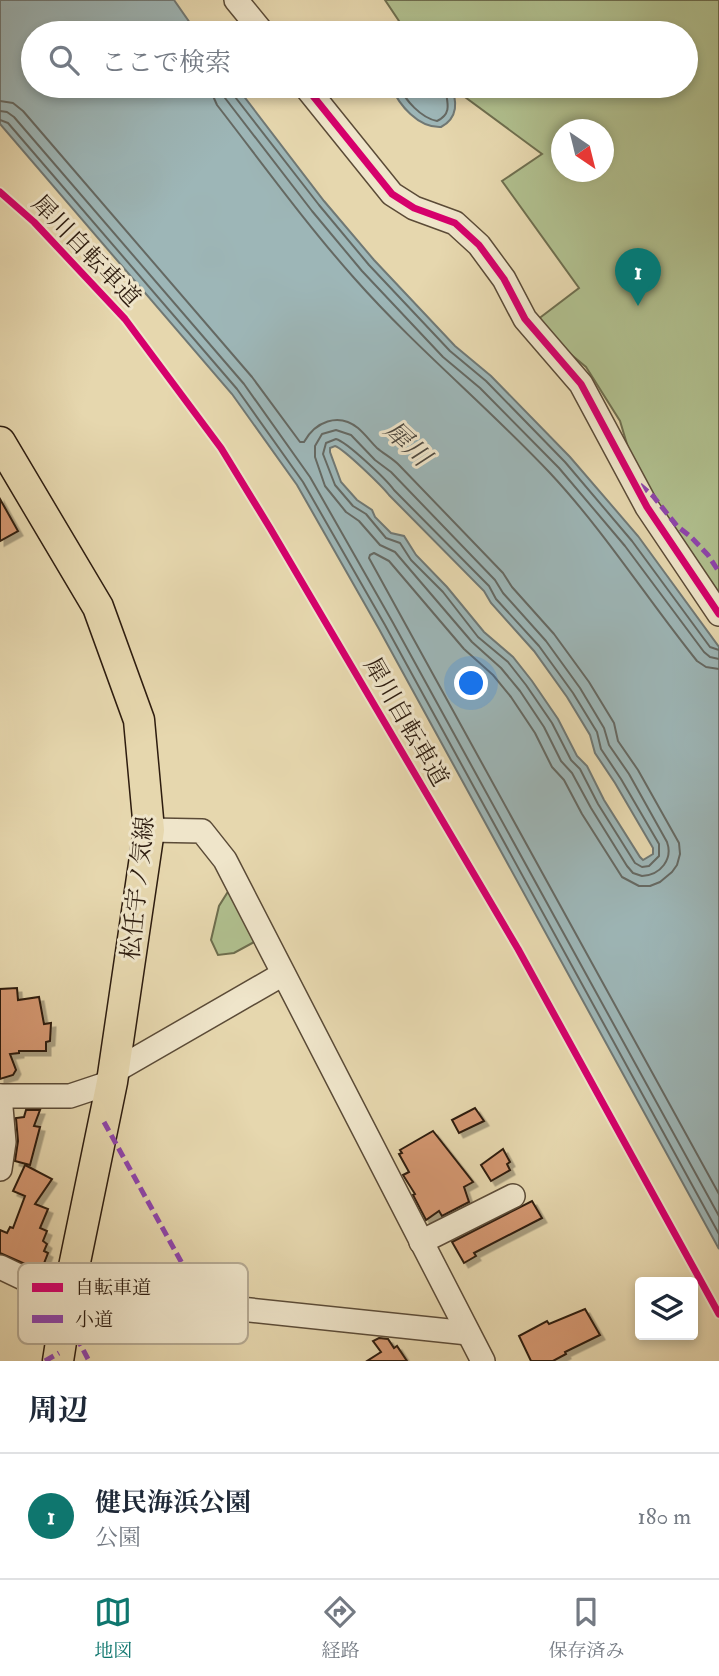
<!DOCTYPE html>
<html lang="ja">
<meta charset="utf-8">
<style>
:root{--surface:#fff;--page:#f2f2f3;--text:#1f2937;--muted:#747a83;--line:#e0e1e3;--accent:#0f766e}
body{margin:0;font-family:"IM FELL Double Pica","Noto Serif JP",serif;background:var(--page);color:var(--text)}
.controls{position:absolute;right:21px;bottom:21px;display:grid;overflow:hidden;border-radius:7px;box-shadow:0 4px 10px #0003}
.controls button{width:63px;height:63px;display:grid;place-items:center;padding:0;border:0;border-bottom:2px solid var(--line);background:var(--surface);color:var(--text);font:35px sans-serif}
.compass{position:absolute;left:551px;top:119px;width:63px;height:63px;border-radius:50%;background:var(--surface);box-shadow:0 4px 10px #0003;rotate:145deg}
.you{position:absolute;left:472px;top:684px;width:24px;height:24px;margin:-18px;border:5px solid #fff;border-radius:50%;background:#1a73e8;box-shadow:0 0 0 10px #1a73e833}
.badge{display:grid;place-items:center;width:46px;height:46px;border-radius:50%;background:var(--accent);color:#fff;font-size:23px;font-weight:700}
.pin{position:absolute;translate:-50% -58px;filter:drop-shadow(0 2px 4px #0008)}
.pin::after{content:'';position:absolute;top:37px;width:24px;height:21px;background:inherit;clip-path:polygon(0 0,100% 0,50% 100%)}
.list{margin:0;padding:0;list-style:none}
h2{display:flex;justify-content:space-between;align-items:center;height:91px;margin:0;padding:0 28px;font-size:30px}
h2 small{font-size:23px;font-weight:400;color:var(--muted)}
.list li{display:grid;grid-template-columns:46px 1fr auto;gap:21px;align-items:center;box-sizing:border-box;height:126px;padding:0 28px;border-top:2px solid var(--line)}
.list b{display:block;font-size:26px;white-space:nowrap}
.list p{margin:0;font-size:23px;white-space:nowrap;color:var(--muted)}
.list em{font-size:23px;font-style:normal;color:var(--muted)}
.icon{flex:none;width:38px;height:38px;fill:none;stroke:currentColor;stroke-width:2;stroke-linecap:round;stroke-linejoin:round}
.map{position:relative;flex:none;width:719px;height:1361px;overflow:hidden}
.search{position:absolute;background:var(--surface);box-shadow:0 4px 10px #0003;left:21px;right:21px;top:21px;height:77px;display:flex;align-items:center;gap:18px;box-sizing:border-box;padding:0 24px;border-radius:38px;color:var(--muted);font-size:26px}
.sheet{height:217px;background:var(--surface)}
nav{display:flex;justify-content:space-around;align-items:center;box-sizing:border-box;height:98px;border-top:2px solid var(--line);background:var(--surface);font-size:19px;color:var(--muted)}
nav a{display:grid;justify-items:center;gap:4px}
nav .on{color:var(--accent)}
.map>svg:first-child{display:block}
</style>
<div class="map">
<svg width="719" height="1361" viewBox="0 0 719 1361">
<defs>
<filter id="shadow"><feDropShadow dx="4.5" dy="4.5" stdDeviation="0" flood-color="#0004"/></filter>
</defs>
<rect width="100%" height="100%" fill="#e6d7ae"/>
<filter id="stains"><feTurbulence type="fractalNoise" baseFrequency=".00286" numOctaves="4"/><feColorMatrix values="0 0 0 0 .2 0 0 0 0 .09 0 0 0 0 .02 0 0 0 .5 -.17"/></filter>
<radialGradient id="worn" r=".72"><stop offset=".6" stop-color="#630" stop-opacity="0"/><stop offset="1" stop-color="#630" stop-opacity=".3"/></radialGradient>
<g fill="#b0bf8e" stroke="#6e6e4e" stroke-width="2" fill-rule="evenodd">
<path d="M385,0H719V604L636,474L620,421L586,367L533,323L579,288L502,181L542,154L450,86H686V33H407ZM562,130H604V172H562Z"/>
<polygon points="229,890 256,941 234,953 218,955 211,940 219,906"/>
</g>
<g fill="#9db6b7" stroke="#707874" stroke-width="2" fill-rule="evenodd">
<path d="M0,0H174L197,33H33V86H236L324,201L374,260L455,346L491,376L570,457L638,536L719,647V1249L379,629L297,485L232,394L0,124ZM335,446C344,449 382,486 389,495L484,591L491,603L534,651L567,697L590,735L595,753L615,783L653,848V854L643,860L640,857L604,800L587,766L577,756L558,719L532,681L513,657L484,632L447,587L416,555L404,536L391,533L375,517L372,510L357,500L341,482L330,452V448Z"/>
<path d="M391,86H450C458,101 458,118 441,127C418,128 399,105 391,86Z"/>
</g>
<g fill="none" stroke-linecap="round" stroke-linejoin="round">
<g stroke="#656963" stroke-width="2">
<path d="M211,86L213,96L217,105C262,163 306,224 355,279C416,348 487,406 550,473C605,532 647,599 697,661L706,667L719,669"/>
<polyline points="222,86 225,98 312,211 362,271 443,357 480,388 559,468 625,546 704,652 710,657 719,659"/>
<polyline points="231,86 232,93 319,205 369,265 450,351 486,381 565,462 632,541 710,647 719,650"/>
<path d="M399,86C405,100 421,118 437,121C454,113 446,100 445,86"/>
<path d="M0,101L13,103L23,111L252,377L300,442H304C315,422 338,412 358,428C365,434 371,442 377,448C384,454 392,458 399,465L503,573L512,587L554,634L589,682L614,723L618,741L638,770L679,843L680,854L677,865L672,872L660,882L650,886H639L622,877L582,814L564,780L552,767L535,733L511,697L493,675L464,649L389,561L374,553L370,555L369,558L719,1194"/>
<polyline points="0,111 7,112 14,117 244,384 310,477 392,621 719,1216"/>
<polyline points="0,120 8,123 237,389 303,482 385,625 719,1234"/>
<path d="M336,430L351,435L375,460L391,472L495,580L503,593L546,641L580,688L604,728L609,745L629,774L667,842C673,859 661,875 642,876L633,873L627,866L591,808L572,773L561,761L544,727L520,691L501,668L472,642L395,552L380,545L359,521L346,512L325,486L315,457V446L322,434Z"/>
<path d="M336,439C347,442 386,479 394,490L489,586L496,599L539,646L573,693L597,732L601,749L621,779L659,844V856L649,866L642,867L635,863L598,804L580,769L571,760L552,723L526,685L508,662L478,637L443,592L411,560L400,543L386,538L366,514L353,506L335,485L323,454L326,443Z"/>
</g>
</g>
<g fill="#d49771" stroke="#2d1c0f" stroke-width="2" filter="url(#shadow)">
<polygon points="0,499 18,531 0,541"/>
<polygon points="17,988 18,1000 39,997 44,1024 51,1023 50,1041 46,1042 46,1051 19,1051 19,1053 10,1054 16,1070 13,1075 0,1079 0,989"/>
<polygon points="475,1108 484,1121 459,1133 452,1120"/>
<polygon points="26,1110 40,1110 34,1126 40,1127 30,1165 15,1161 18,1141 16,1118 24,1117"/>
<polygon points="433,1131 473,1182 464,1187 469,1202 442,1216 439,1211 426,1220 413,1195 415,1194 403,1175 409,1172 399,1154 402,1153 400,1150"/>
<polygon points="503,1149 510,1162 507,1164 510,1170 491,1181 481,1165"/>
<polygon points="25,1165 52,1179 35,1204 48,1209 40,1228 47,1231 43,1241 47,1244 44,1251 48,1253 41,1271 0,1253 0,1230 7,1233 10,1227 13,1228 25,1196 13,1191"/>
<polygon points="532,1201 542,1218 474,1253 476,1256 464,1263 452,1242"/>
<polygon points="585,1309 600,1335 565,1352 566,1354 553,1361 531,1361 519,1336 547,1321 549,1324"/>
<polygon points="379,1338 388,1339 394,1348 397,1346 407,1361 367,1361 381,1352 373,1341"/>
</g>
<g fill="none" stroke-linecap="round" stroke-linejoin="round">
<g stroke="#5b4b37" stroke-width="26">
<g id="minor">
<polyline points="236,0 263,33"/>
<polyline points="305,86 392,194 414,208 455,223 479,245 504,279 525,319 581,384 647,507 719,614"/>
<polyline points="149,830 202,831 225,860 483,1361"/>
<polyline points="113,1072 283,974"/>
<polyline points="0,1096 70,1096 112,1082"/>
<polyline points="0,1096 4,1142 0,1169"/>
<polyline points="421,1242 513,1196"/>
<polyline points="0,1267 42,1287 69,1291 468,1333"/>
</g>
</g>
<g stroke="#2d1c0f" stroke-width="33">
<polyline id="major" points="0,442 98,607 139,720 149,830 112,1082 69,1291 58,1361"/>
</g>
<use href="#minor" stroke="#efe5ca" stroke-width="23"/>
<use href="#major" stroke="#e6d7ae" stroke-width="30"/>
<g stroke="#8e44ad" stroke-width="5" stroke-dasharray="10 5" stroke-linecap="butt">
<polyline points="640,485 653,496 677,526 691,537 708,555 719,572"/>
<polyline points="104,1122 205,1305"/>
<polyline points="65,1327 77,1338 89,1361"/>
<polyline points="45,1361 59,1353"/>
</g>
<g stroke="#efe5ca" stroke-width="11">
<g id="cycleway">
<polyline points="305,86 392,194 414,208 455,223 479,245 504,279 525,319 581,384 647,507 719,614"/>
<polyline points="0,192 34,222 125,319 221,448 270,528 518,949 719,1314"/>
</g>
</g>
<use href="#cycleway" stroke="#d6006c" stroke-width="7"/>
</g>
<g text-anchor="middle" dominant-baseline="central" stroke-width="6" stroke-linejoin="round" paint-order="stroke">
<g font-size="24" fill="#2d1c0f" stroke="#efe5ca">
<text transform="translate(86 251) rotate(46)">犀川自転車道</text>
<text transform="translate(406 722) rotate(60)">犀川自転車道</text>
<text transform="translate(138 888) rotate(-84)">松任宇ノ気線</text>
</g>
<g font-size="26" font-style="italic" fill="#4f4a41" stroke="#efe5ca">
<text transform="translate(407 444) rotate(43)">犀川</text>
</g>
</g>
<rect x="18" y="1263" width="230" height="81" rx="10" fill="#efe5ca" stroke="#b5a992" stroke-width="2"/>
<rect x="32" y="1283" width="31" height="9" fill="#d6006c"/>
<rect x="32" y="1315" width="31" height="8" fill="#8e44ad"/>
<g font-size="19" fill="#2d1c0f">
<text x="75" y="1294">自転車道</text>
<text x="75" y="1326">小道</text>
</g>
<rect width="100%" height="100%" filter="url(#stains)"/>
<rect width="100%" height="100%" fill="url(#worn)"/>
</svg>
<div class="controls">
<button><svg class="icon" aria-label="layers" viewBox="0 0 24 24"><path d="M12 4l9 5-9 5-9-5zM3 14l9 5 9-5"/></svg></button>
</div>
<svg class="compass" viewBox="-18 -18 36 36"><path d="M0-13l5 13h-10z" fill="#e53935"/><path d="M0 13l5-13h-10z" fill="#747a83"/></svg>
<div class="you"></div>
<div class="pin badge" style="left:638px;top:306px">1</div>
<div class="search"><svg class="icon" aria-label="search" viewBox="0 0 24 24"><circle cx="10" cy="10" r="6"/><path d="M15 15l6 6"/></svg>ここで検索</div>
</div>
<section class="sheet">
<h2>周辺<small></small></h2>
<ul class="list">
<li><span class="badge">1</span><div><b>健民海浜公園</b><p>公園</p></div><em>180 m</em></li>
</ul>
</section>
<nav>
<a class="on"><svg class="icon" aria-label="map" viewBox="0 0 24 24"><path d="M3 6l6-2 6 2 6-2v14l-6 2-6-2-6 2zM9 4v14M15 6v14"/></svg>地図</a>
<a><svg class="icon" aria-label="directions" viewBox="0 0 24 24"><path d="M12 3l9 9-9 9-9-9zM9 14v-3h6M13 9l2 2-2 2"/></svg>経路</a>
<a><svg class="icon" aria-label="saved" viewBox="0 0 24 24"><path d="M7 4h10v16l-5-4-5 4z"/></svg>保存済み</a>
</nav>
